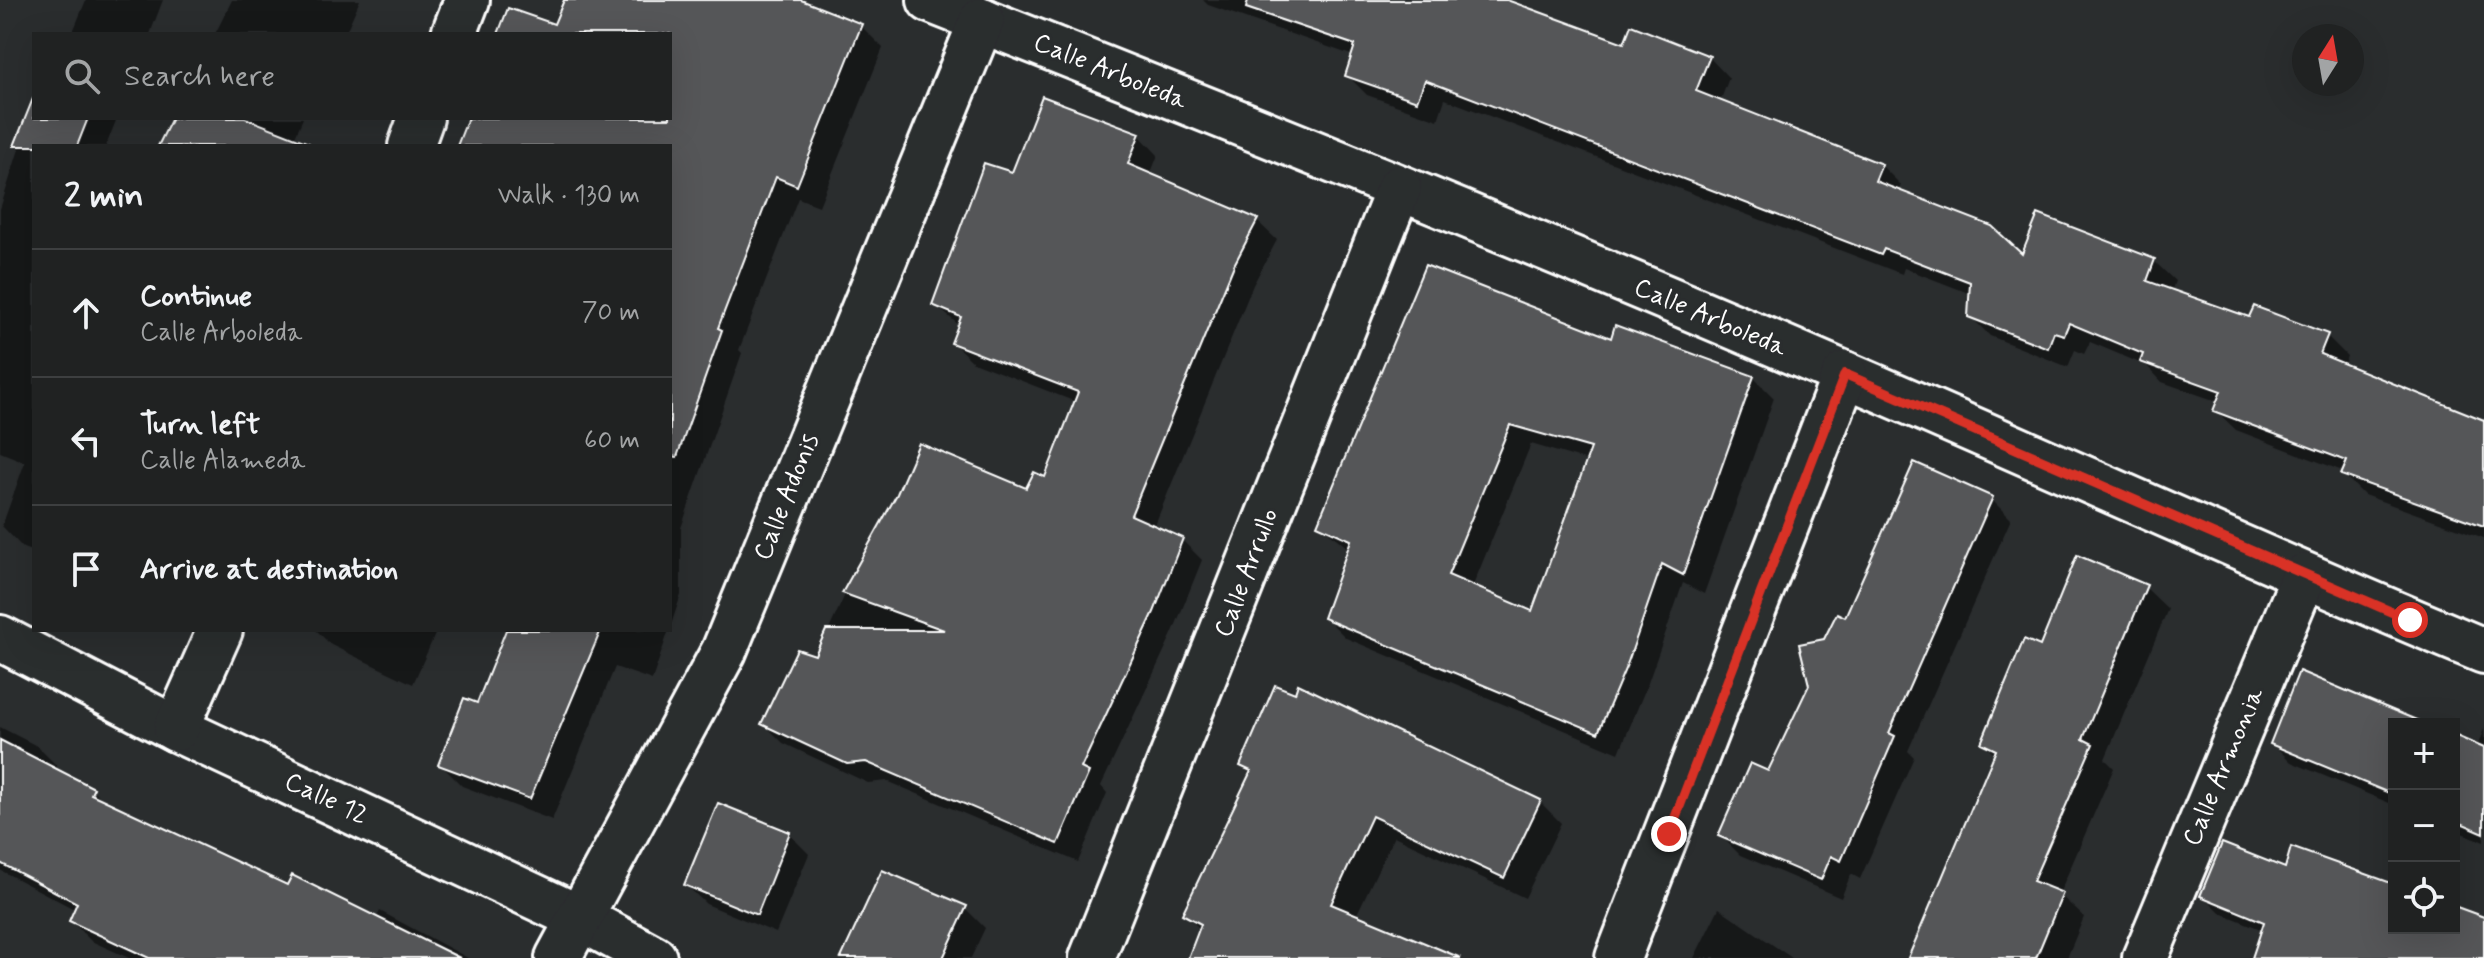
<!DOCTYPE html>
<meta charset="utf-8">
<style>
:root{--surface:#202222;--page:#282a2a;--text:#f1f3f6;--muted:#a2a4a5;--line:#3d3f40}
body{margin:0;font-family:Mynerve,sans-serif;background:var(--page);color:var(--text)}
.controls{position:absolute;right:24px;bottom:24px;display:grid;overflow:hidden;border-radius:0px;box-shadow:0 8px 32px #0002}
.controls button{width:72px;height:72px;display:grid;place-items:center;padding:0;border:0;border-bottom:2px solid var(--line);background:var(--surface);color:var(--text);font:40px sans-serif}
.compass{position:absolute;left:2292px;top:24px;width:72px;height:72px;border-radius:50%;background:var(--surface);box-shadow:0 8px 32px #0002;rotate:11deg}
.stop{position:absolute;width:24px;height:24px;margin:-18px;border:6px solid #d93025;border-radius:50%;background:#fff}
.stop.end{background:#d93025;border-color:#fff;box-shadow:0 2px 8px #0008}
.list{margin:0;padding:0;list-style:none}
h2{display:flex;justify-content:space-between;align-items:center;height:104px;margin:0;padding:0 32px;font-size:34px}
h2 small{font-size:26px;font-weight:400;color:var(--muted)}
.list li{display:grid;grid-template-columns:52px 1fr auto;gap:24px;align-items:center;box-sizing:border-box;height:128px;padding:0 32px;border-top:2px solid var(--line)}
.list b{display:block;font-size:30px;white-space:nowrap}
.list p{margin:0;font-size:26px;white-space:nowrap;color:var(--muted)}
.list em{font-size:26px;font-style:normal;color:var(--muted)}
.icon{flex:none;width:44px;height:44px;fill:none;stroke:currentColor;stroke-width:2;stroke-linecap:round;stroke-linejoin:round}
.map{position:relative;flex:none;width:2484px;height:958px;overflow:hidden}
.search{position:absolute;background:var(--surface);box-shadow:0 8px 32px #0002;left:32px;top:32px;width:640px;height:88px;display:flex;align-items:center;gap:20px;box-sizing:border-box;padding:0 28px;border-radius:0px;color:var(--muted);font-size:30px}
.panel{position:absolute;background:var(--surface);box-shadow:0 8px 32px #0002;left:32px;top:144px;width:640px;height:488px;border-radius:0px}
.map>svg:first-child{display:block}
</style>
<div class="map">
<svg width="2484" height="958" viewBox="0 0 2484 958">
<rect width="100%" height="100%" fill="#2a2d2e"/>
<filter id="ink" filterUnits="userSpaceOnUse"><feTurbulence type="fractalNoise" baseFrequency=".0125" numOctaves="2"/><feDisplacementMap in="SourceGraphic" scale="16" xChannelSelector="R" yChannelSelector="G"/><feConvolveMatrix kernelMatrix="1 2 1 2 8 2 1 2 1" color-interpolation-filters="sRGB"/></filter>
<g filter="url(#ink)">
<g fill="#0007" fill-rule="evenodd">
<polygon points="86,0 163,0 150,34 72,34"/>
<polygon points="232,0 360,0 345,34 215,34"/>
<polygon points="566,0 796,0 861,26 883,48 819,206 798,198 739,350 742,353 681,528 681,595 670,628 670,146 458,146 468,118 670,118 670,34 500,34 555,27"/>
<polygon points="1203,0 1495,0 1625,46 1709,57 1729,78 1720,102 1881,165 1901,185 1898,192 2023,257 2091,236 2154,261 2175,281 2171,292 2251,320 2327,336 2347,356 2344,365 2484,422 2484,538 2364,495 2344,475 2345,472 2236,430 2215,410 2219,402 2162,382 2147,366 2090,342 2084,354 2075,350 2068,367 1990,336 1970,316 1971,294 1904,268 1902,274 1445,99 1438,120 1367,95 1347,75 1354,56 1208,5"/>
<polygon points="34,101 34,118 117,118 106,146 34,146 34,552 23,548 2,526 25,462 0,452 0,209 19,149 17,146"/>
<polygon points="186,118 303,118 291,146 160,146"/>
<polygon points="1139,135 1158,155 1150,175 1257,221 1277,240 1253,285 1154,527 1182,540 1202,560 1173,632 1101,786 1107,793 1078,862 887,781 868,783 783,743 764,724 816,658 853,577 1046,479 1076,402 973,362 953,343 960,326 934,304 1013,175"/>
<path d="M1612,340L1753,377L1774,398L1704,594L1683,583L1648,683L1619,753L1346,638L1326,618L1349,549L1319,524ZM1531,444L1588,461L1533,613L1472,588Z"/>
<polygon points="1991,499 2011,519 1908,751 1914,757 1860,879 1851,874 1841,898 1740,855 1720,835 1769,773 1811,685 1826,641"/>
<polygon points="2145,587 2168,609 2105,759 2114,768 2059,894 2084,917 2067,958 1912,958 1996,756 1983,743 2041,649"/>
<polygon points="316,630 437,630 413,684 331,645"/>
<polygon points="509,630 669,630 652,680 615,667 552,820 462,786 440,764 478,706"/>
<polygon points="2300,674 2421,724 2394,724 2394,805 2291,762 2272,743"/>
<polygon points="1299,687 1540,802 1561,823 1525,898 1394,836 1356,916 1463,958 1190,958 1201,930 1185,914 1251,774 1242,766"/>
<polygon points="0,727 37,746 57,766 55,770 93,790 107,804 288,887 376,919 380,911 468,958 129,958 91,941 71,921 76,910 0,870"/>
<polygon points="2484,729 2484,842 2454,830 2454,738 2477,747"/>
<polygon points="719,805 789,834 809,854 776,933 706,904 686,885"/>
<polygon points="2286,870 2394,886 2394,928 2454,928 2454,908 2484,919 2484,958 2254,958 2263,930 2221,913 2203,895"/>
<polygon points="965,908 985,928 971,958 843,958"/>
<polygon points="1719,908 1792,958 1694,958"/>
</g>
<g fill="#555758" stroke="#fff" stroke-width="2" fill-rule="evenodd">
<polygon points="564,0 801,0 862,24 797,186 776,177 718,328 722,330 677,457 670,456 670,146 457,146 468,118 670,118 670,34 498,34 508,8 554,24"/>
<polygon points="1248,0 1507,0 1624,43 1631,25 1710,56 1696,91 1882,164 1875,181 1992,226 2022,254 2038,214 2155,259 2147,281 2249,317 2254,306 2328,334 2320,354 2484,420 2484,526 2341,475 2347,461 2213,411 2221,391 2140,362 2143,354 2069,323 2064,335 2054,332 2048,348 1968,317 1970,282 1884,249 1881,255 1425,80 1417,101 1345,76 1355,45 1246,8"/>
<polygon points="34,96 34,118 88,118 77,146 14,146"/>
<polygon points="1042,96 1140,133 1128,164 1258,219 1234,265 1131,515 1183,538 1154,612 1081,768 1089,772 1058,844 866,762 847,764 761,724 797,649 815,655 826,630 944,630 842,593 897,494 919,443 1026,488 1034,472 1045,477 1078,392 951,343 961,317 932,305 984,163 1012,172"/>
<polygon points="172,118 245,118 309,143 308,146 158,146"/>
<path d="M1425,265L1611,338L1615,325L1754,376L1683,575L1662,564L1628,662L1598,733L1323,618L1351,540L1317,525ZM1510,425L1591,448L1532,611L1448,575Z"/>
<polygon points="1914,462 1993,497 1889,733 1895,736 1841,861 1831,856 1821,880 1718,836 1750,763 1768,771 1809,685 1799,644 1824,639 1837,613 1845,617"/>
<polygon points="2077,555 2147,585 2083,739 2093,744 2033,881 2063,893 2036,958 1908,958 1996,750 1981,743 2024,639 2040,646"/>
<polygon points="506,630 601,630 530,799 438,765 464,698 477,703"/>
<polygon points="2299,671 2426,724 2394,724 2394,795 2270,744"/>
<polygon points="1298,684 1541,800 1504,878 1372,816 1331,904 1461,958 1188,958 1201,924 1182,914 1251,771 1240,766 1275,685 1295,693"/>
<polygon points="2454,735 2484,748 2484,833 2454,820"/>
<polygon points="0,740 94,788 91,794 287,885 292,875 460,958 149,958 69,921 77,903 0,863"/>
<polygon points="718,803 790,832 757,915 684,885"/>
<polygon points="2222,843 2285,868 2291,847 2394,884 2394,928 2454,928 2454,906 2484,917 2484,958 2252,958 2264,922 2200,896"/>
<polygon points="882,870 967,906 943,958 841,958"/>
</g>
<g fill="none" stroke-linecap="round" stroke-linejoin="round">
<g stroke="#fff" stroke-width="50">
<g id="street">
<path d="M930,0C1237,121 1544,244 1847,375C2059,466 2270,563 2484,651"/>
<polyline points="454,34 467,0"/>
<polyline points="411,146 421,118"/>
<polyline points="0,638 176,729 582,919 654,958"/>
<polyline points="176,729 220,630"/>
<polyline points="558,958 724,651 982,20"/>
<polyline points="1092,958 1399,188"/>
<polyline points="1618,958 1845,374"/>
<polyline points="2145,958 2304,576"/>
</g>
</g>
<use href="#street" stroke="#2a2d2e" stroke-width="44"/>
</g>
</g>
<g fill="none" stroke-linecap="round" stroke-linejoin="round" filter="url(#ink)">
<polyline stroke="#d93025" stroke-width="10" points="1669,834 1845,374 2410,620"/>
</g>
<g text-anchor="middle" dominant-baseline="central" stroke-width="6" stroke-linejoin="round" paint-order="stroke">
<g font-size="26" fill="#fff" stroke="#2a2d2e">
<text transform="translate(1110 72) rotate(22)">Calle Arboleda</text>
<text transform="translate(1710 318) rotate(23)">Calle Arboleda</text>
<text transform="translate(787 497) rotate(-68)">Calle Adonis</text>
<text transform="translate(1247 573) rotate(-69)">Calle Arrullo</text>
<text transform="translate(2224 767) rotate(-67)">Calle Armonia</text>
<text transform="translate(326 799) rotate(25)">Calle 12</text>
</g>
</g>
</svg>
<div class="controls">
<button>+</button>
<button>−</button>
<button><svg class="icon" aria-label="locate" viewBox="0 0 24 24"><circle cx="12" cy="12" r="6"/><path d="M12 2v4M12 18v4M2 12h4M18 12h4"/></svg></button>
</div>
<svg class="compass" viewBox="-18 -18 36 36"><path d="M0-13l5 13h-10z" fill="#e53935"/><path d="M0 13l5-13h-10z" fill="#a2a4a5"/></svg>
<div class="stop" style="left:2410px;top:620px"></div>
<div class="stop end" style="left:1669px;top:834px"></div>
<div class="search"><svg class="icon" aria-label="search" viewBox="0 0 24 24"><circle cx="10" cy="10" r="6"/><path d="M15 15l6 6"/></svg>Search here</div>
<section class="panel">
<h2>2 min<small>Walk · 130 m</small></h2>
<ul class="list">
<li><svg class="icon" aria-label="ahead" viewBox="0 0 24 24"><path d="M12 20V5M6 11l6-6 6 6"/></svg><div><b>Continue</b><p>Calle Arboleda</p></div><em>70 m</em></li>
<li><svg class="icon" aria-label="left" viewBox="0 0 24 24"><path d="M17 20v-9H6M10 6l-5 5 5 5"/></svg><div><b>Turn left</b><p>Calle Alameda</p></div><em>60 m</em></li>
<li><svg class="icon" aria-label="arrive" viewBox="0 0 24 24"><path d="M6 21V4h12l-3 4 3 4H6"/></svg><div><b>Arrive at destination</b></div></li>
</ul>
</section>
</div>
